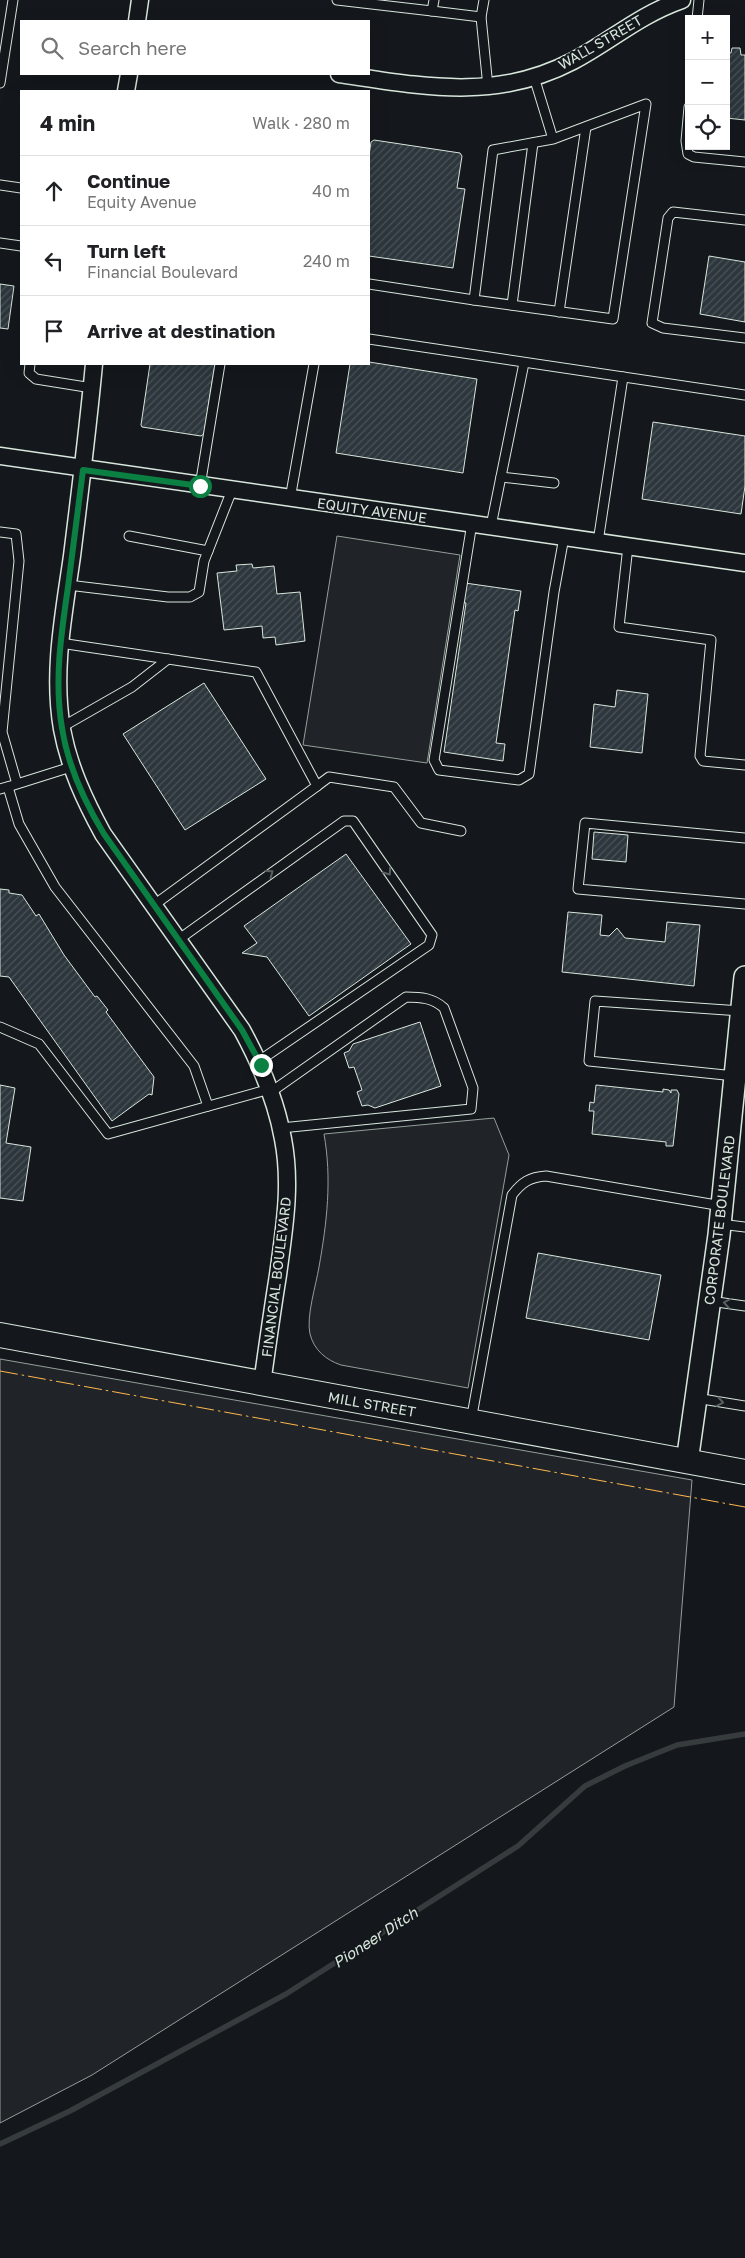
<!DOCTYPE html>
<meta charset="utf-8">
<style>
:root{--surface:#fff;--page:#f2f2f2;--text:#202124;--muted:#757577;--line:#e0e0e0}
body{margin:0;font-family:"Golos Text",sans-serif;background:var(--page);color:var(--text)}
.controls{position:absolute;right:15px;top:15px;display:grid;overflow:hidden;border-radius:0px;box-shadow:0 5px 20px #0002}
.controls button{width:45px;height:45px;display:grid;place-items:center;padding:0;border:0;border-bottom:1px solid var(--line);background:var(--surface);color:var(--text);font:25px sans-serif}
.stop{position:absolute;width:15px;height:15px;margin:-11px;border:4px solid #0b8043;border-radius:50%;background:#fff}
.stop.end{background:#0b8043;border-color:#fff;box-shadow:0 1px 5px #0008}
.list{margin:0;padding:0;list-style:none}
h2{display:flex;justify-content:space-between;align-items:center;height:65px;margin:0;padding:0 20px;font-size:21px}
h2 small{font-size:16px;font-weight:400;color:var(--muted)}
.list li{display:grid;grid-template-columns:32px 1fr auto;gap:15px;align-items:center;box-sizing:border-box;height:70px;padding:0 20px;border-top:1px solid var(--line)}
.list b{display:block;font-size:19px;white-space:nowrap}
.list p{margin:0;font-size:16px;white-space:nowrap;color:var(--muted)}
.list em{font-size:16px;font-style:normal;color:var(--muted)}
.icon{flex:none;width:28px;height:28px;fill:none;stroke:currentColor;stroke-width:2;stroke-linecap:round;stroke-linejoin:round}
.map{position:relative;flex:none;width:745px;height:2258px;overflow:hidden}
.search{position:absolute;background:var(--surface);box-shadow:0 5px 20px #0002;left:20px;top:20px;width:350px;height:55px;display:flex;align-items:center;gap:12px;box-sizing:border-box;padding:0 18px;border-radius:0px;color:var(--muted);font-size:19px}
.panel{position:absolute;background:var(--surface);box-shadow:0 5px 20px #0002;left:20px;top:90px;width:350px;height:275px;border-radius:0px}
.map>svg:first-child{display:block}
</style>
<div class="map">
<svg width="745" height="2258" viewBox="0 0 745 2258">
<defs>
<pattern id="building-hatch" width="6" height="6" patternUnits="userSpaceOnUse" patternTransform="scale(1.25)"><rect width="6" height="6" fill="#2c363c"/><path d="M-1 1l2-2M0 6l6-6M5 7l2-2" fill="none" stroke="#4a5358"/></pattern>
</defs>
<rect width="100%" height="100%" fill="#14181c"/>
<g fill="#202428" stroke="#939e99">
<polygon points="337,536 460,555 427,763 303,745"/>
<path d="M494,1118L509,1155L468,1388L341,1365C326,1360 314,1350 310,1334C306,1317 316,1285 319,1267C327,1222 332,1179 324,1134Z"/>
<polygon points="0,1359 692,1480 674,1707 92,2075 0,2123"/>
</g>
<g fill="none" stroke-linecap="round" stroke-linejoin="round">
<polyline stroke="#363b3e" stroke-width="5.5" points="0,2144 70,2111 286,1994 518,1846 585,1786 625,1766 677,1745 745,1734"/>
</g>
<g fill="url(#building-hatch)" stroke="#d8e6dc">
<polygon points="732,48 740,48 741,55 745,55 745,120 726,118 726,53 731,53"/>
<polygon points="374,140 460,153 462,156 457,188 465,189 453,268 369,256 369,156 371,142"/>
<polygon points="709,256 745,262 745,322 700,314"/>
<polygon points="0,284 14,286 8,329 0,328"/>
<polygon points="369,362 477,379 463,473 336,453 350,364"/>
<polygon points="150,364 215,364 204,434 201,436 142,427 141,425"/>
<polygon points="653,422 745,436 745,486 741,514 642,499"/>
<polygon points="252,564 253,568 274,566 277,594 300,592 305,641 276,645 275,637 263,638 262,626 224,630 217,573 237,571 236,565"/>
<polygon points="465,583 521,591 518,611 515,610 496,743 505,744 503,761 444,752 466,603 462,602"/>
<polygon points="204,683 266,779 185,830 123,734"/>
<polygon points="617,690 648,694 642,753 590,747 594,704 615,707"/>
<polygon points="594,832 628,835 626,862 592,859"/>
<polygon points="346,854 411,944 309,1016 267,957 242,953 257,943 244,926"/>
<polygon points="0,889 9,890 9,893 22,895 36,916 39,914 64,955 95,997 97,996 108,1010 106,1012 154,1077 152,1095 149,1094 112,1121 9,977 0,976"/>
<polygon points="568,912 602,915 600,935 609,936 617,928 625,938 665,942 667,922 700,925 694,986 562,972"/>
<polygon points="420,1022 441,1086 375,1108 368,1105 362,1106 357,1092 362,1090 354,1067 349,1068 344,1053 349,1051 353,1044"/>
<polygon points="0,1085 15,1088 6,1143 31,1147 23,1201 0,1198"/>
<polygon points="596,1085 663,1092 663,1089 669,1090 671,1093 671,1090 677,1090 679,1094 673,1146 666,1146 666,1142 592,1134 594,1111 589,1111 590,1102 594,1103"/>
<polygon points="538,1253 661,1275 649,1340 526,1318"/>
</g>
<g fill="none" stroke-linecap="round" stroke-linejoin="round">
<g stroke="#d8e6dc" stroke-width="11">
<g id="service">
<polyline points="337,0 432,11 434,0"/>
<polyline points="484,0 481,17 488,87"/>
<polyline points="432,11 481,17"/>
<polyline points="697,19 699,0"/>
<polyline points="534,77 553,139 493,150 474,300 613,319 646,104 553,139"/>
<polyline points="0,83 13,0"/>
<polyline points="689,107 686,141 688,154 694,157 745,162"/>
<polyline points="0,185 21,188"/>
<polyline points="745,220 673,212 668,218 652,323 663,328 745,338"/>
<polyline points="0,243 21,246"/>
<polyline points="369,284 474,300"/>
<polyline points="512,305 533,143"/>
<polyline points="559,312 586,127"/>
<polyline points="369,339 745,395"/>
<polyline points="30,364 29,373 36,379 92,388"/>
<polyline points="501,477 554,483"/>
<polyline points="200,486 220,364"/>
<polyline points="290,499 314,364"/>
<polyline points="472,523 434,760 439,770 519,780 529,774 554,592 564,537"/>
<polyline points="491,526 524,363"/>
<polyline points="0,532 16,534 19,561 2,732 17,784 71,767"/>
<polyline points="129,536 208,551"/>
<polyline points="598,542 623,377"/>
<polyline points="628,546 619,627 711,640 700,756 703,761 745,765"/>
<polyline points="68,585 168,597 190,597 199,592 204,561 232,490"/>
<polyline points="60,643 256,672 317,786 154,905"/>
<polyline points="62,727 132,687 168,659"/>
<polyline points="317,786 329,777 394,787 421,823 461,831"/>
<polyline points="8,787 19,824 55,887 194,1066 208,1106"/>
<polyline points="0,789 14,785"/>
<polyline points="745,838 585,823 578,889 745,904"/>
<polyline points="178,940 344,821 353,821 432,935 429,945 259,1061"/>
<polyline points="0,1027 39,1044 108,1134 270,1089"/>
<polyline points="735,1076 589,1061 595,1001 741,1011"/>
<path d="M271,1092L406,997C421,997 433,998 444,1008L473,1088L471,1109L281,1128"/>
<polyline points="720,1224 745,1227"/>
<polyline points="710,1301 745,1306"/>
<polyline points="696,1398 745,1406"/>
<path d="M471,1421L512,1195C522,1182 530,1177 546,1176L722,1206"/>
</g>
</g>
<g stroke="#d8e6dc" stroke-width="19">
<g id="minor">
<polyline points="137,21 140,0"/>
<path d="M339,74C421,86 495,102 573,61C611,41 639,15 682,0"/>
<polyline points="126,91 129,74"/>
<path d="M94,364C88,428 80,492 72,556C64,613 52,671 62,729C69,767 85,801 103,834L242,1030C261,1065 276,1100 283,1139C292,1185 284,1230 278,1275C272,1312 267,1348 262,1384"/>
<polyline points="0,456 745,563"/>
</g>
</g>
<g stroke="#d8e6dc" stroke-width="24">
<polyline id="tertiary" points="687,1462 719,1235 745,977"/>
</g>
<g stroke="#d8e6dc" stroke-width="26">
<polyline id="secondary" points="0,1335 745,1472"/>
</g>
<use href="#service" stroke="#14181c" stroke-width="9"/>
<use href="#minor" stroke="#14181c" stroke-width="16"/>
<use href="#tertiary" stroke="#14181c" stroke-width="21"/>
<use href="#secondary" stroke="#14181c" stroke-width="24"/>
<polyline stroke="#ffb74d" stroke-width="1" stroke-dasharray="18 4 2.5 4" stroke-linecap="butt" points="0,1371 745,1507"/>
</g>
<defs><path id="oneway-chevron" d="M-2-3.5L2.5 0L-2 3.5" fill="none" stroke-width="1.6" stroke-linecap="round" stroke-linejoin="round" transform="scale(1.25)"/></defs>
<g stroke="#59605f">
<use href="#oneway-chevron" transform="translate(388 872) rotate(55)"/>
<use href="#oneway-chevron" transform="translate(270 873) rotate(-36)"/>
<use href="#oneway-chevron" transform="translate(727 1303) rotate(-170)"/>
<use href="#oneway-chevron" transform="translate(720 1402) rotate(10)"/>
</g>
<g fill="none" stroke-linecap="round" stroke-linejoin="round">
<path stroke="#0b8043" stroke-width="6" d="M200,486L83,470C78,509 73,548 68,587C61,635 54,681 62,728C68,767 84,801 104,834L242,1030L261,1065"/>
</g>
<g text-anchor="middle" dominant-baseline="central" stroke-width="4" stroke-linejoin="round" paint-order="stroke">
<g font-size="14" fill="#d8e6dc" stroke="#14181c">
<text transform="translate(600 42) rotate(-30)">WALL STREET</text>
<text transform="translate(372 510) rotate(8)">EQUITY AVENUE</text>
<text transform="translate(719 1220) rotate(-83)">CORPORATE BOULEVARD</text>
<text transform="translate(276 1277) rotate(-83)">FINANCIAL BOULEVARD</text>
<text transform="translate(372 1404) rotate(10)">MILL STREET</text>
</g>
<g font-size="15" font-style="italic" fill="#d8e6dc" stroke="#14181c">
<text transform="translate(375 1937) rotate(-33)">Pioneer Ditch</text>
</g>
</g>
</svg>
<div class="controls">
<button>+</button>
<button>−</button>
<button><svg class="icon" aria-label="locate" viewBox="0 0 24 24"><circle cx="12" cy="12" r="6"/><path d="M12 2v4M12 18v4M2 12h4M18 12h4"/></svg></button>
</div>
<div class="stop" style="left:200px;top:486px"></div>
<div class="stop end" style="left:261px;top:1065px"></div>
<div class="search"><svg class="icon" aria-label="search" viewBox="0 0 24 24"><circle cx="10" cy="10" r="6"/><path d="M15 15l6 6"/></svg>Search here</div>
<section class="panel">
<h2>4 min<small>Walk · 280 m</small></h2>
<ul class="list">
<li><svg class="icon" aria-label="ahead" viewBox="0 0 24 24"><path d="M12 20V5M6 11l6-6 6 6"/></svg><div><b>Continue</b><p>Equity Avenue</p></div><em>40 m</em></li>
<li><svg class="icon" aria-label="left" viewBox="0 0 24 24"><path d="M17 20v-9H6M10 6l-5 5 5 5"/></svg><div><b>Turn left</b><p>Financial Boulevard</p></div><em>240 m</em></li>
<li><svg class="icon" aria-label="arrive" viewBox="0 0 24 24"><path d="M6 21V4h12l-3 4 3 4H6"/></svg><div><b>Arrive at destination</b></div></li>
</ul>
</section>
</div>
